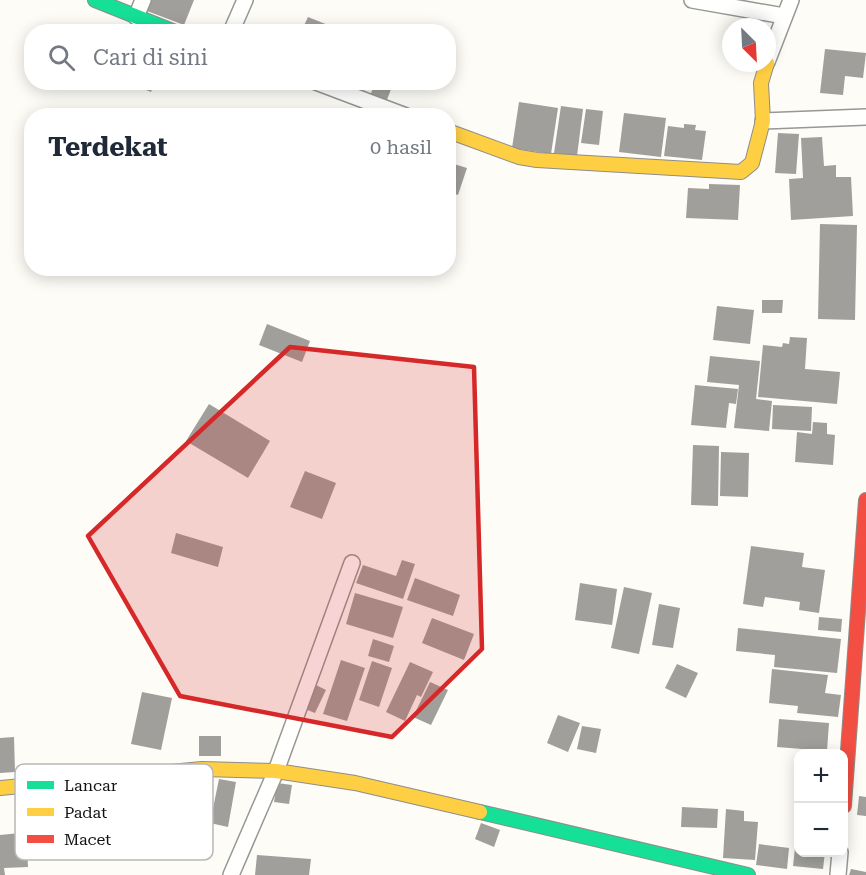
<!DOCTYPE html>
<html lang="id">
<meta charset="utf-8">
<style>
:root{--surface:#fff;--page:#f6f6f7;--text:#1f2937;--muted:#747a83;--line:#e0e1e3}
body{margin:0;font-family:"Roboto Serif",serif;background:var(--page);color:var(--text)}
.controls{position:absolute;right:18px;bottom:18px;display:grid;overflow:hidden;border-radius:12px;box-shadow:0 3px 15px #0003}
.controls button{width:54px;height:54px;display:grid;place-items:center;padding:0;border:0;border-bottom:2px solid var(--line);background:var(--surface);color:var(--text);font:30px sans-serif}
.compass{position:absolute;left:722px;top:18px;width:54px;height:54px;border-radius:50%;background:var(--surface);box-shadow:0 3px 15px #0003;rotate:156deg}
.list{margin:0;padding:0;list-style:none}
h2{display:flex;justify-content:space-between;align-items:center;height:78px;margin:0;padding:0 24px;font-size:26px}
h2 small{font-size:20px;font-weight:400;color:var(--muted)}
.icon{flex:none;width:33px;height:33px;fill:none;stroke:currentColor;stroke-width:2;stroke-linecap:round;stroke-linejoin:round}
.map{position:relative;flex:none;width:866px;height:875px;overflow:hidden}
.search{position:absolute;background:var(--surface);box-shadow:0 3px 15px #0003;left:24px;top:24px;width:432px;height:66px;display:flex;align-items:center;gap:15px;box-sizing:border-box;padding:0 21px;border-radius:24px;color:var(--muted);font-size:22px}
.panel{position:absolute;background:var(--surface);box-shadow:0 3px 15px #0003;left:24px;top:108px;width:432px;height:168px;border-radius:24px}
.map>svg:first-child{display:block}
</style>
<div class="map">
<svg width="866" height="875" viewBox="0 0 866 875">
<rect width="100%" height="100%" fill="#fdfcf7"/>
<g fill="#a19f9c">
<polygon points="152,0 194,0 184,25 147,11"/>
<polygon points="308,17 343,31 343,32 301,32"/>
<polygon points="825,49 866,53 863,78 845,76 843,95 820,93"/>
<polygon points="127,82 155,82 151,92"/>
<polygon points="343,82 372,82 369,90 350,83 349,85"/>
<polygon points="375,82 394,82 386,102 370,96"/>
<polygon points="519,102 558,108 551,154 512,148"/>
<polygon points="561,106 583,109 577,156 554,153"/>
<polygon points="586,109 603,111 599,145 581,143"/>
<polygon points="624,113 666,118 661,157 619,152"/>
<polygon points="684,124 696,125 695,130 706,131 702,160 664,156 668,126 684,128"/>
<polygon points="778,133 799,134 796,174 775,173"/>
<polygon points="822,137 824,166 836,165 836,177 851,177 853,216 791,220 789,179 803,178 801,138"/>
<polygon points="454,164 467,168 458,195 448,192 448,179"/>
<polygon points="709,184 740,185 738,220 686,218 688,188 709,189"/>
<polygon points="820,224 857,225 855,320 818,319"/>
<polygon points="762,300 783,300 782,313 762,313"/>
<polygon points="717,306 754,310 750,344 713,340"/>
<polygon points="267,324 310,341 302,362 259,345"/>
<polygon points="790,337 807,338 805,369 840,372 837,404 758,397 763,345 782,347 783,343 789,344"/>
<polygon points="710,356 760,361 756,399 772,401 769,431 734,428 739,385 707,382"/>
<polygon points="695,385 738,389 736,404 729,403 726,428 691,425"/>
<polygon points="209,404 270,441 248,478 186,441"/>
<polygon points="773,405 812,407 811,431 772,429"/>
<polygon points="813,422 827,423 827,434 835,435 833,465 795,462 797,432 812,434"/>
<polygon points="693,445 719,446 718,506 691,505"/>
<polygon points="721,452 749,453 748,497 720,496"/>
<polygon points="305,471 336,483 322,519 290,507"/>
<polygon points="176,533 223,547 218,567 171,553"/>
<polygon points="751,546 804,553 802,567 825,570 819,613 799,610 800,602 765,597 763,607 743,604"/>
<polygon points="402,560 415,564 403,599 356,583 363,565 396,576"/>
<polygon points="415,578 460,595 453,616 407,600"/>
<polygon points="580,583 617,589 612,625 575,620"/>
<polygon points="624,587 652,593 639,654 611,648"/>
<polygon points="355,593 403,607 393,638 346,624"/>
<polygon points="659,604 680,608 673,648 652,645"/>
<polygon points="819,617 842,619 841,632 818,630"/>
<polygon points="432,618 474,634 464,660 422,643"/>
<polygon points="738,628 841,639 837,673 774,667 775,655 736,651"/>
<polygon points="373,639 394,646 389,662 368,656"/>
<polygon points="341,660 365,668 347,721 323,714"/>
<polygon points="372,661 392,668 379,707 359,700"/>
<polygon points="410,662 433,672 421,697 417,695 405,721 386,712"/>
<polygon points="677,664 698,673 686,698 665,688"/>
<polygon points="772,669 828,675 825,693 841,695 838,717 797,713 798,706 769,703"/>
<polygon points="430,682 448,690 431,725 413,717"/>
<polygon points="316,685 326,690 315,713 305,709"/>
<polygon points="142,692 172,698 161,750 131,744"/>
<polygon points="558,715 580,723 568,752 547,743"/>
<polygon points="779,719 829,723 827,751 777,747"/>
<polygon points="582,726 601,729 596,753 577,749"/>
<rect x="199" y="736" width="22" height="20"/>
<polygon points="14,737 15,772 0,773 0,738"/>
<polygon points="219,779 236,782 228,827 210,823"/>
<polygon points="277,783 292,785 289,804 274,802"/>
<polygon points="859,796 866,797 866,816 857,815"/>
<polygon points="682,807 718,809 717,828 681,827"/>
<polygon points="726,809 744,811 744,821 758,822 755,860 723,858"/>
<polygon points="481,823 500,830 494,847 475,839"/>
<polygon points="20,833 21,845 27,845 28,867 4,868 5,875 0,875 0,835"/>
<polygon points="796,839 798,840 798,852 825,852 823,869 793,866"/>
<polygon points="759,844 789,848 787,869 756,865"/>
<polygon points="257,855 311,859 309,875 255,875"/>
<polygon points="851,869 866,872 866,875 849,875"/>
</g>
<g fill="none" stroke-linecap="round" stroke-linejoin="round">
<g stroke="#979795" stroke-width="18">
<g id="street">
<polyline points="692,0 784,16"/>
<polyline points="136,17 143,0"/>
<polyline points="231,32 245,0"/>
<polyline points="767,62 791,0"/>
<polyline points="316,82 406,116"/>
<polyline points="763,121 866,117"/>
<polyline points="231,875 276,771 352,563"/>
<polyline points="838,875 840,852"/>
</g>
</g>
<g stroke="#8e8d8b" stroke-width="16">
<g id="fast">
<polyline points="95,0 175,32"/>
<polyline points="480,812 748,875"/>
</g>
</g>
<g stroke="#8e8d8b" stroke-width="16">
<g id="slow">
<polyline points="448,131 519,157 537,160 741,172 752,163 763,121 761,83 767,63"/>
<polyline points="0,788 202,769 276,771 355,783 480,812"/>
</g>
</g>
<g stroke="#8e8d8b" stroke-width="16">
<polyline id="jam" points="844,806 866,500"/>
</g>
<use href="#street" stroke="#fffffe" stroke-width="15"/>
<use href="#fast" stroke="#16e098" stroke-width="14"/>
<use href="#slow" stroke="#ffcf43" stroke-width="14"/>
<use href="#jam" stroke="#f24e42" stroke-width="14"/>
</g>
<path fill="#d62828" fill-opacity="0.2" stroke="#d62828" stroke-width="4.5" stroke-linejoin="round" d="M290,347L474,367L482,649L392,737L180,696L88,536Z"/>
<rect x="15" y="764" width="198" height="96" rx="9" fill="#fff" stroke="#b8b8b8" stroke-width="1.5"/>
<rect x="27" y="781" width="27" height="8" fill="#16e098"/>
<rect x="27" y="808" width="27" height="8" fill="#ffcf43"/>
<rect x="27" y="835" width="27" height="8" fill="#f24e42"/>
<g font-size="16" fill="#111">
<text x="64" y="791">Lancar</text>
<text x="64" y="818">Padat</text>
<text x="64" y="845">Macet</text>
</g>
</svg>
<div class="controls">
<button>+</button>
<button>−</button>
</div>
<svg class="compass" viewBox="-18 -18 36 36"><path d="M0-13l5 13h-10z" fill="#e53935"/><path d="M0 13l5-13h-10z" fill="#747a83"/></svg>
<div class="search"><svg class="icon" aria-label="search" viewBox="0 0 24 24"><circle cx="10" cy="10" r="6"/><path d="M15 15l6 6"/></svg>Cari di sini</div>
<section class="panel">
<h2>Terdekat<small>0 hasil</small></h2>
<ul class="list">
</ul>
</section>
</div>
